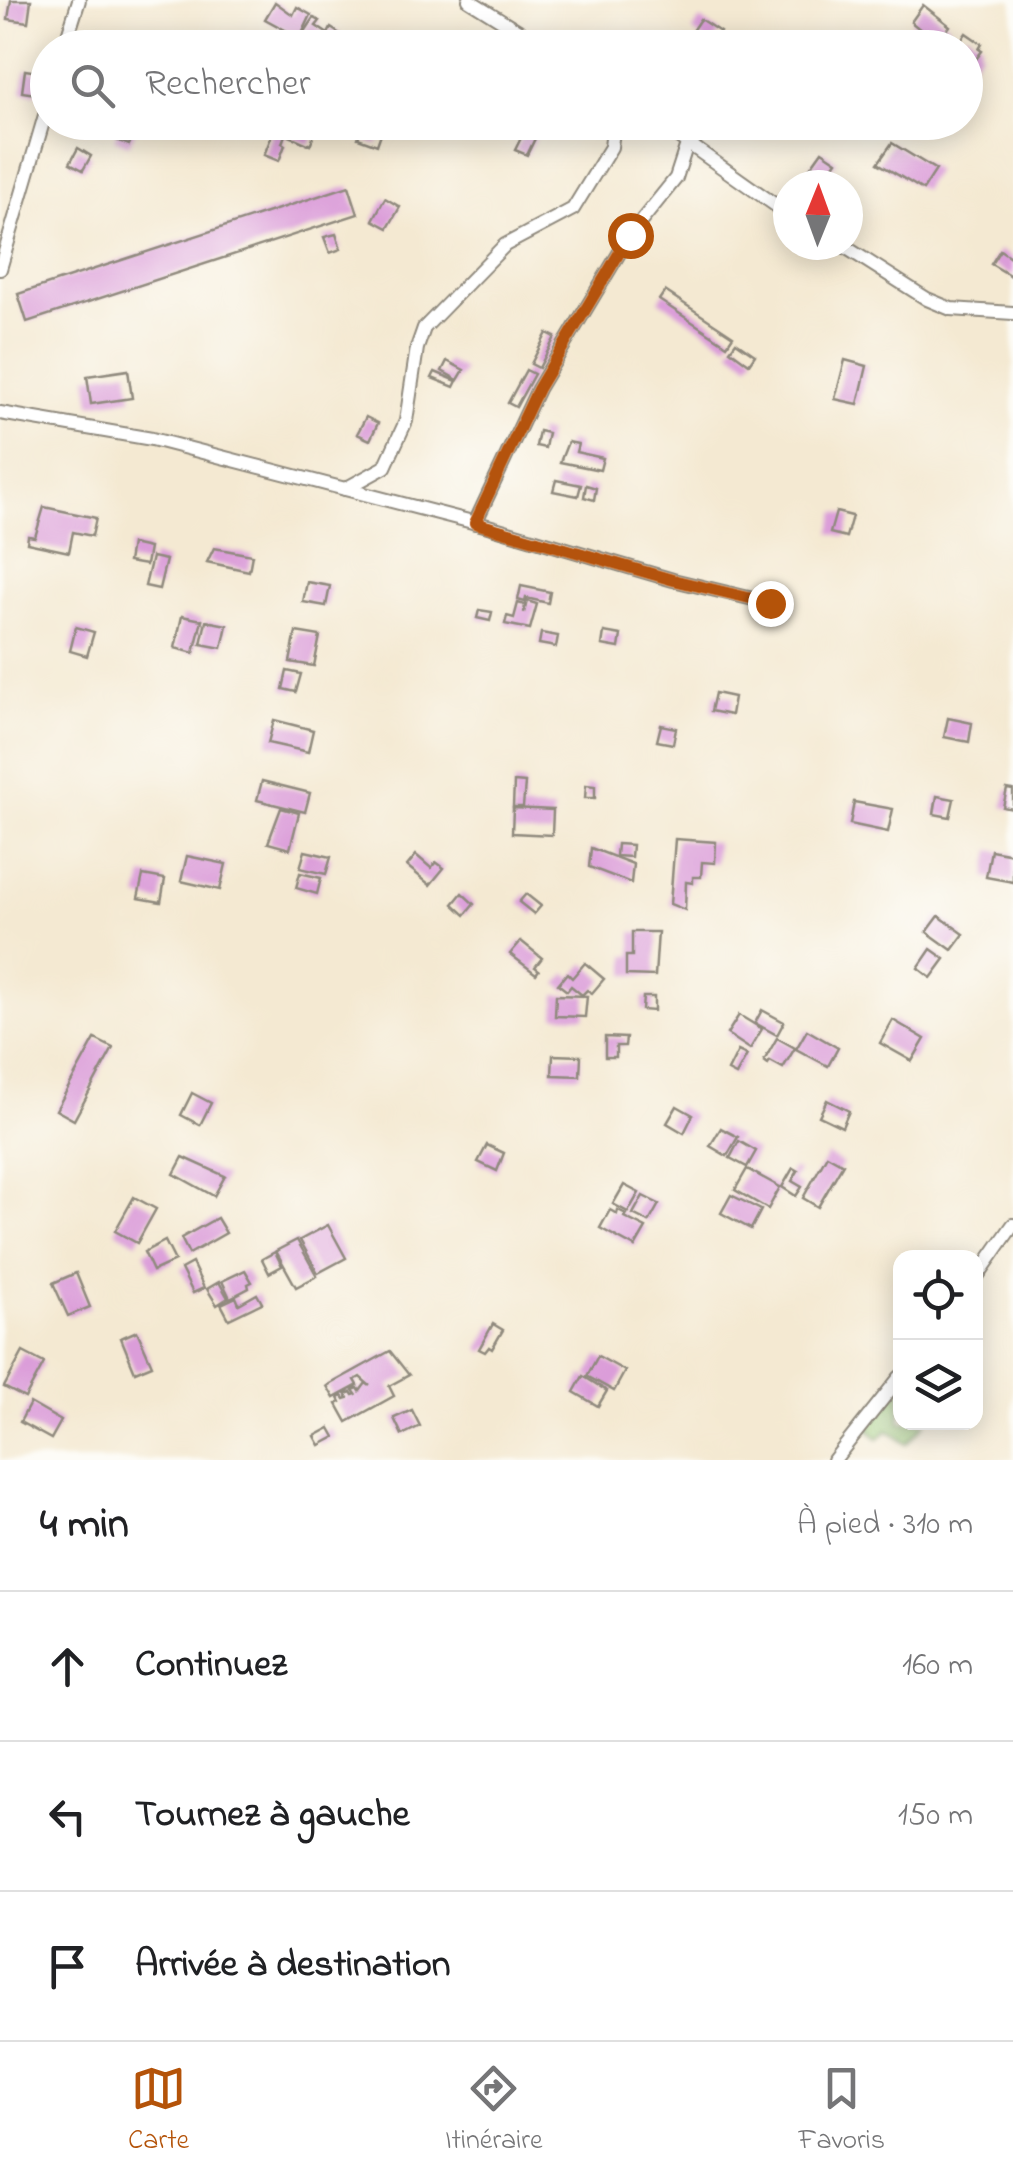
<!DOCTYPE html>
<html lang="fr">
<meta charset="utf-8">
<style>
:root{--surface:#fff;--page:#f2f2f2;--text:#202124;--muted:#757577;--line:#e0e0e0;--accent:#b45309}
body{margin:0;font-family:"Indie Flower",sans-serif;background:var(--page);color:var(--text)}
.controls{position:absolute;right:30px;bottom:30px;display:grid;overflow:hidden;border-radius:20px;box-shadow:0 5px 25px #0003}
.controls button{width:90px;height:90px;display:grid;place-items:center;padding:0;border:0;border-bottom:2px solid var(--line);background:var(--surface);color:var(--text);font:50px sans-serif}
.compass{position:absolute;left:773px;top:170px;width:90px;height:90px;border-radius:50%;background:var(--surface);box-shadow:0 5px 25px #0003;rotate:1deg}
.stop{position:absolute;width:30px;height:30px;margin:-22px;border:8px solid #b45309;border-radius:50%;background:#fff}
.stop.end{background:#b45309;border-color:#fff;box-shadow:0 2px 10px #0008}
.list{margin:0;padding:0;list-style:none}
h2{display:flex;justify-content:space-between;align-items:center;height:130px;margin:0;padding:0 40px;font-size:42px}
h2 small{font-size:32px;font-weight:400;color:var(--muted)}
.list li{display:grid;grid-template-columns:65px 1fr auto;gap:30px;align-items:center;box-sizing:border-box;height:150px;padding:0 40px;border-top:2px solid var(--line)}
.list b{display:block;font-size:38px;white-space:nowrap}
.list em{font-size:32px;font-style:normal;color:var(--muted)}
.icon{flex:none;width:55px;height:55px;fill:none;stroke:currentColor;stroke-width:2;stroke-linecap:round;stroke-linejoin:round}
.map{position:relative;flex:none;width:1013px;height:1460px;overflow:hidden}
.search{position:absolute;background:var(--surface);box-shadow:0 5px 25px #0003;left:30px;right:30px;top:30px;height:110px;display:flex;align-items:center;gap:25px;box-sizing:border-box;padding:0 35px;border-radius:55px;color:var(--muted);font-size:38px}
.sheet{height:580px;background:var(--surface)}
nav{display:flex;justify-content:space-around;align-items:center;box-sizing:border-box;height:140px;border-top:2px solid var(--line);background:var(--surface);font-size:28px;color:var(--muted)}
nav a{display:grid;justify-items:center;gap:5px}
nav .on{color:var(--accent)}
.map>svg:first-child{display:block}
</style>
<div class="map">
<svg width="1013" height="1460" viewBox="0 0 1013 1460">
<rect width="100%" height="100%" fill="#fdfcf7"/>
<filter id="ink" filterUnits="userSpaceOnUse"><feTurbulence type="fractalNoise" baseFrequency=".01" numOctaves="2"/><feDisplacementMap in="SourceGraphic" scale="20" xChannelSelector="R" yChannelSelector="G"/><feConvolveMatrix kernelMatrix="1 2 1 2 8 2 1 2 1" color-interpolation-filters="sRGB"/></filter>
<filter id="wash" filterUnits="userSpaceOnUse"><feTurbulence type="fractalNoise" baseFrequency=".0048" numOctaves="4" result="noise"/><feDisplacementMap in="SourceGraphic" scale="40" xChannelSelector="R" yChannelSelector="G"/><feGaussianBlur stdDeviation="2.25" result="paint"/><feColorMatrix in="noise" values="0 0 0 0 0 0 0 0 0 0 0 0 0 0 0 0 0 1.4 0 .05"/><feComposite in="paint" operator="in"/></filter>
<g filter="url(#wash)">
<rect width="100%" height="100%" fill="#f4e9d2"/>
<polygon fill="#9ac774" stroke="#627950" stroke-width="2.5" points="900,1385 900,1422 926,1423 907,1444 888,1430 878,1439 867,1428"/>
<g id="blocks">
<g fill="#db9dd9">
<polygon points="11,0 31,0 28,22 8,19"/>
<polygon points="275,2 293,15 297,7 311,15 300,38 265,19"/>
<polygon points="923,5 950,26 937,43 911,22"/>
<polygon points="314,18 320,21 316,26 328,34 331,28 340,34 336,39 347,47 351,41 356,44 353,48 313,48 300,39"/>
<polygon points="700,19 720,32 711,45 692,31"/>
<polygon points="966,33 982,44 979,49 982,51 971,66 966,62 966,48 956,48"/>
<polygon points="884,34 899,44 896,48 875,48"/>
<polygon points="86,38 113,47 113,48 83,48"/>
<polygon points="25,70 39,72 36,94 22,92"/>
<polygon points="238,122 275,122 272,131 285,135 282,143 285,145 279,161 264,155 272,135"/>
<polygon points="277,122 319,122 310,145 274,129"/>
<polygon points="364,122 385,122 377,145 358,138"/>
<polygon points="529,122 543,122 527,155 515,150"/>
<polygon points="121,124 136,130 129,145 114,139"/>
<polygon points="892,143 936,170 923,190 878,163"/>
<polygon points="78,148 91,156 83,170 70,163"/>
<polygon points="822,151 837,161 822,183 807,172"/>
<polygon points="349,186 358,214 27,322 18,294"/>
<polygon points="385,198 400,207 388,228 373,220"/>
<polygon points="336,234 341,249 330,253 324,237"/>
<polygon points="1000,250 1013,259 1013,277 991,264"/>
<polygon points="665,291 733,336 727,345 659,300"/>
<polygon points="547,333 555,337 539,368 531,364"/>
<polygon points="736,342 755,355 749,364 730,350"/>
<polygon points="845,360 867,366 858,404 835,399"/>
<polygon points="447,361 464,370 458,380 442,371"/>
<polygon points="128,370 132,398 91,404 87,376"/>
<polygon points="526,370 534,374 516,407 508,403"/>
<polygon points="435,372 457,381 454,387 432,378"/>
<polygon points="366,417 378,423 370,440 357,434"/>
<polygon points="539,431 548,433 545,448 536,446"/>
<polygon points="568,442 578,444 576,452 603,458 600,470 560,462"/>
<polygon points="556,480 581,485 578,496 553,491"/>
<polygon points="586,485 596,488 594,500 584,497"/>
<polygon points="44,507 96,518 92,536 73,532 69,552 27,543 28,536 35,537"/>
<polygon points="836,512 852,516 846,537 830,533"/>
<polygon points="131,544 149,548 146,565 128,562"/>
<polygon points="214,548 252,555 249,571 207,562"/>
<polygon points="152,557 166,560 159,589 145,586"/>
<polygon points="307,582 330,586 326,606 303,602"/>
<polygon points="521,586 550,592 548,603 526,598 525,602 518,600"/>
<polygon points="527,601 537,604 530,629 505,624 507,616 514,618 518,603 525,605 524,613"/>
<polygon points="479,610 492,612 490,621 477,618"/>
<polygon points="182,616 202,620 194,653 175,648"/>
<polygon points="206,621 227,625 222,648 201,644"/>
<polygon points="76,627 94,632 87,656 70,651"/>
<polygon points="296,632 320,636 314,666 290,662"/>
<polygon points="604,632 621,635 619,648 602,645"/>
<polygon points="541,633 558,636 556,647 539,644"/>
<polygon points="287,671 301,674 296,692 283,689"/>
<polygon points="715,693 734,697 731,715 711,711"/>
<polygon points="948,718 972,723 969,742 944,737"/>
<polygon points="274,720 313,730 308,752 268,743"/>
<polygon points="661,725 676,728 673,744 657,741"/>
<polygon points="262,781 310,793 305,812 257,800"/>
<polygon points="514,782 525,783 523,807 513,807"/>
<polygon points="586,785 595,786 595,798 585,798"/>
<polygon points="1007,789 1013,790 1013,809 1003,807"/>
<polygon points="937,796 954,799 950,817 934,814"/>
<polygon points="854,802 893,809 888,832 850,824"/>
<polygon points="281,808 299,813 290,849 268,843"/>
<polygon points="513,808 553,810 552,835 512,833"/>
<polygon points="675,839 716,842 715,863 702,862 701,877 693,877 693,883 686,882 685,910 670,904"/>
<polygon points="617,844 632,845 631,857 616,856"/>
<polygon points="591,848 633,864 631,883 589,867"/>
<polygon points="991,850 1013,854 1013,882 986,877"/>
<polygon points="305,851 331,857 326,874 300,868"/>
<polygon points="416,855 431,868 436,862 444,868 430,885 407,866"/>
<polygon points="187,856 226,864 220,890 181,881"/>
<polygon points="300,873 321,878 317,894 296,888"/>
<polygon points="143,875 165,879 161,902 138,898"/>
<polygon points="462,893 474,904 465,915 453,904"/>
<polygon points="526,894 541,906 534,914 519,902"/>
<polygon points="939,916 964,934 952,950 927,932"/>
<polygon points="632,932 658,932 655,976 626,975 626,956 632,956"/>
<polygon points="521,941 542,958 535,967 539,970 536,974 510,954"/>
<polygon points="931,949 945,959 931,978 918,968"/>
<polygon points="585,963 604,979 592,993 587,990 582,995 571,986 567,991 558,984 567,973 572,978"/>
<polygon points="556,995 587,996 585,1017 555,1016"/>
<polygon points="643,997 654,997 654,1011 642,1010"/>
<polygon points="762,1010 784,1022 777,1035 755,1023"/>
<polygon points="739,1015 762,1029 750,1049 727,1034"/>
<polygon points="893,1020 925,1039 912,1061 880,1043"/>
<polygon points="807,1030 838,1048 828,1066 796,1049"/>
<polygon points="605,1037 626,1038 625,1046 616,1046 616,1057 605,1057"/>
<polygon points="777,1038 795,1048 783,1068 770,1061 768,1064 764,1061"/>
<polygon points="95,1039 113,1048 74,1120 56,1110"/>
<polygon points="738,1051 747,1055 736,1075 728,1071"/>
<polygon points="553,1055 581,1056 580,1076 552,1075"/>
<polygon points="192,1093 211,1103 200,1125 181,1115"/>
<polygon points="827,1100 849,1111 842,1127 819,1116"/>
<polygon points="677,1106 693,1115 684,1133 667,1123"/>
<polygon points="721,1128 738,1137 727,1156 710,1146"/>
<polygon points="739,1141 756,1151 747,1167 730,1158"/>
<polygon points="487,1145 504,1153 497,1171 478,1162"/>
<polygon points="827,1155 843,1164 818,1207 803,1198"/>
<polygon points="183,1157 225,1176 214,1196 174,1174"/>
<polygon points="793,1168 798,1171 792,1181 802,1187 796,1196 782,1187"/>
<polygon points="747,1169 780,1187 768,1209 735,1190"/>
<polygon points="624,1185 639,1193 628,1212 613,1204"/>
<polygon points="731,1195 761,1210 751,1229 721,1213"/>
<polygon points="643,1196 659,1204 649,1222 633,1214"/>
<polygon points="134,1197 156,1209 137,1243 115,1231"/>
<polygon points="610,1210 617,1214 618,1210 626,1214 624,1217 646,1228 635,1247 600,1228"/>
<polygon points="217,1218 226,1233 189,1254 181,1238"/>
<polygon points="328,1225 346,1258 318,1273 300,1240"/>
<polygon points="297,1240 317,1276 296,1287 276,1251"/>
<polygon points="165,1241 175,1261 153,1271 144,1252"/>
<polygon points="275,1252 282,1266 269,1273 262,1259"/>
<polygon points="192,1263 204,1288 193,1293 181,1269"/>
<polygon points="245,1270 252,1282 248,1284 249,1288 230,1298 222,1281"/>
<polygon points="76,1273 90,1307 68,1316 53,1283"/>
<polygon points="219,1282 228,1298 217,1305 207,1289"/>
<polygon points="257,1294 262,1303 229,1319 221,1304 236,1297 239,1304"/>
<polygon points="493,1324 503,1330 492,1349 489,1347 485,1352 479,1349"/>
<polygon points="137,1331 152,1365 135,1372 121,1338"/>
<polygon points="390,1351 409,1375 389,1386 394,1396 347,1422 337,1404 341,1402 339,1398 343,1396 345,1399 348,1398 346,1394 351,1392 353,1395 356,1394 353,1390 358,1388 360,1391 366,1383 370,1386 360,1377 355,1380 358,1385 334,1398 327,1386"/>
<polygon points="23,1352 44,1363 25,1398 4,1387"/>
<polygon points="598,1356 625,1371 614,1391 587,1376"/>
<polygon points="583,1376 607,1391 598,1406 574,1392"/>
<polygon points="30,1403 61,1421 51,1439 20,1422"/>
<polygon points="412,1410 420,1426 402,1435 394,1418"/>
<polygon points="330,1428 335,1437 320,1445 315,1436"/>
</g>
</g>
</g>
<g filter="url(#ink)">
<use href="#blocks" fill-opacity="0" stroke="#908a7e" stroke-width="2.5"/>
<g fill="none" stroke-linecap="round" stroke-linejoin="round">
<g stroke="#908a7e" stroke-width="16">
<g id="minor">
<polyline points="469,0 546,48"/>
<polyline points="64,48 79,0"/>
<polyline points="658,122 788,214"/>
<polyline points="842,245 927,299 951,309 1013,313"/>
<polyline points="0,269 48,105"/>
<polyline points="0,413 152,439 488,526 673,580 770,603"/>
<polyline points="345,489 385,467 406,421 417,348 424,328 505,245 573,209 611,147 614,122"/>
<polyline points="475,523 538,389 630,235 676,178 687,144"/>
<polyline points="976,1278 1013,1225"/>
<polyline points="834,1460 900,1377"/>
</g>
</g>
<use href="#minor" stroke="#fff" stroke-width="12"/>
</g>
</g>
<g fill="none" stroke-linecap="round" stroke-linejoin="round" filter="url(#ink)">
<polyline stroke="#b45309" stroke-width="12" points="630,235 538,389 475,523 673,580 770,603"/>
</g>
</svg>
<div class="controls">
<button><svg class="icon" aria-label="locate" viewBox="0 0 24 24"><circle cx="12" cy="12" r="6"/><path d="M12 2v4M12 18v4M2 12h4M18 12h4"/></svg></button>
<button><svg class="icon" aria-label="layers" viewBox="0 0 24 24"><path d="M12 4l9 5-9 5-9-5zM3 14l9 5 9-5"/></svg></button>
</div>
<svg class="compass" viewBox="-18 -18 36 36"><path d="M0-13l5 13h-10z" fill="#e53935"/><path d="M0 13l5-13h-10z" fill="#757577"/></svg>
<div class="stop" style="left:630px;top:235px"></div>
<div class="stop end" style="left:770px;top:603px"></div>
<div class="search"><svg class="icon" aria-label="search" viewBox="0 0 24 24"><circle cx="10" cy="10" r="6"/><path d="M15 15l6 6"/></svg>Rechercher</div>
</div>
<section class="sheet">
<h2>4 min<small>À pied · 310 m</small></h2>
<ul class="list">
<li><svg class="icon" aria-label="ahead" viewBox="0 0 24 24"><path d="M12 20V5M6 11l6-6 6 6"/></svg><div><b>Continuez</b></div><em>160 m</em></li>
<li><svg class="icon" aria-label="left" viewBox="0 0 24 24"><path d="M17 20v-9H6M10 6l-5 5 5 5"/></svg><div><b>Tournez à gauche</b></div><em>150 m</em></li>
<li><svg class="icon" aria-label="arrive" viewBox="0 0 24 24"><path d="M6 21V4h12l-3 4 3 4H6"/></svg><div><b>Arrivée à destination</b></div></li>
</ul>
</section>
<nav>
<a class="on"><svg class="icon" aria-label="map" viewBox="0 0 24 24"><path d="M3 6l6-2 6 2 6-2v14l-6 2-6-2-6 2zM9 4v14M15 6v14"/></svg>Carte</a>
<a><svg class="icon" aria-label="directions" viewBox="0 0 24 24"><path d="M12 3l9 9-9 9-9-9zM9 14v-3h6M13 9l2 2-2 2"/></svg>Itinéraire</a>
<a><svg class="icon" aria-label="saved" viewBox="0 0 24 24"><path d="M7 4h10v16l-5-4-5 4z"/></svg>Favoris</a>
</nav>
